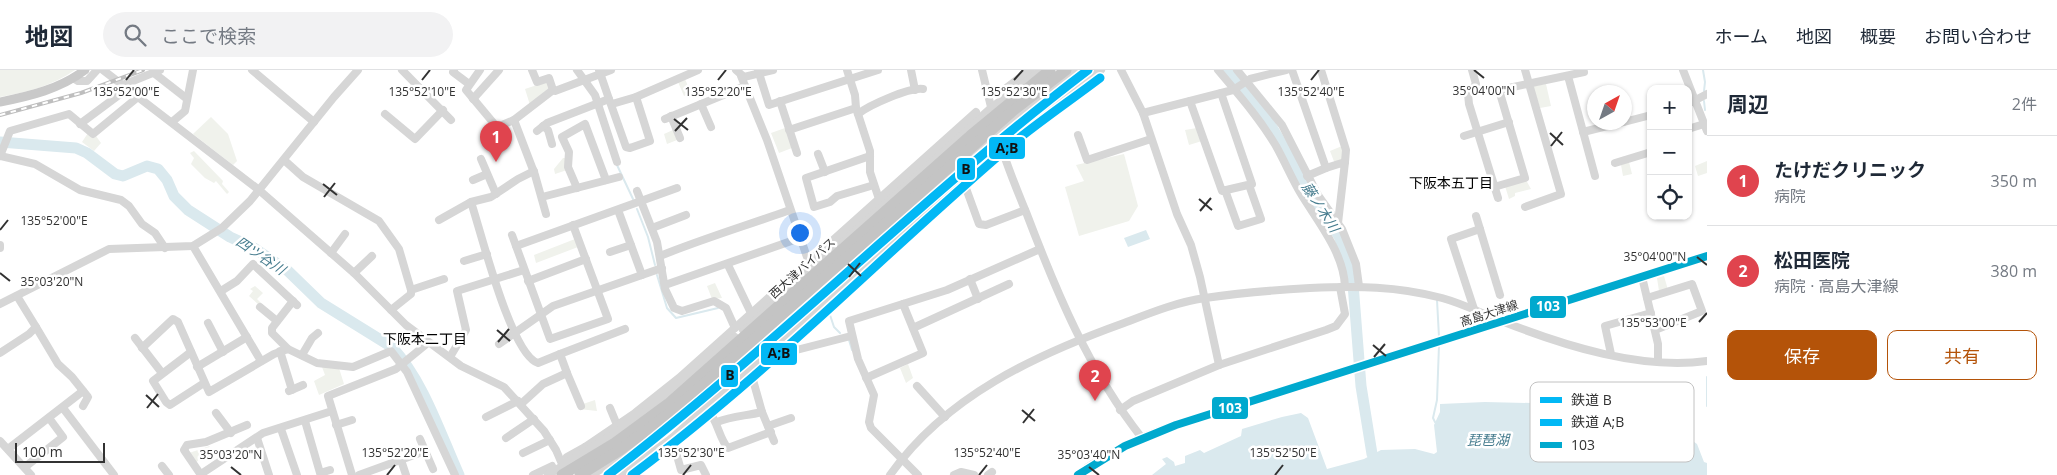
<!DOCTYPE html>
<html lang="ja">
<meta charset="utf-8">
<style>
:root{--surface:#fff;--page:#f2f2f3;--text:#1f2937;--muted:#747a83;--line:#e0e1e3;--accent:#b45309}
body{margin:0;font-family:"Open Sans","Noto Sans JP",sans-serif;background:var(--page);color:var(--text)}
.controls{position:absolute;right:15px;top:15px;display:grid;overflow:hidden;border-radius:10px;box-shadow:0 1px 4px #0004}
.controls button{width:45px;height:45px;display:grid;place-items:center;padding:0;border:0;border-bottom:1px solid var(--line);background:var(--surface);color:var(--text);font:25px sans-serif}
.compass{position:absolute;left:1587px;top:15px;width:45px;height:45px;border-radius:50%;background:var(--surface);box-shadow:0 1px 4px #0004;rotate:40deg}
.scale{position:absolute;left:15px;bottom:12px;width:90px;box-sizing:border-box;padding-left:5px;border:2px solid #323232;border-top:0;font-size:14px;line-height:18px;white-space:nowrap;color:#323232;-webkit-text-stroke:4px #fff;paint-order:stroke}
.you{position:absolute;left:799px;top:162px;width:18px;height:18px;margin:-12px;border:4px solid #fff;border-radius:50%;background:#1a73e8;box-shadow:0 0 0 8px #1a73e833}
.badge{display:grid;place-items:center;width:32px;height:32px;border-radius:50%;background:var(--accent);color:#fff;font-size:16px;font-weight:700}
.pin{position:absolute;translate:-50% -41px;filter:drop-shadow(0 1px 2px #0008)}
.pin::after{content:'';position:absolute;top:26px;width:18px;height:15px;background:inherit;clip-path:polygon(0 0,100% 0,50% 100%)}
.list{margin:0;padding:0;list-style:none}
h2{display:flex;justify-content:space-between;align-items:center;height:65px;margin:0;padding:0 20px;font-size:21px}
h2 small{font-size:16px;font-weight:400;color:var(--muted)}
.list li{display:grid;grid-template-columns:32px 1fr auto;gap:15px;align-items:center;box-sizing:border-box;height:90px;padding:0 20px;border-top:1px solid var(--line)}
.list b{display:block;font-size:19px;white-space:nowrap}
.list p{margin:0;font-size:16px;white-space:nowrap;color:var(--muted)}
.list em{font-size:16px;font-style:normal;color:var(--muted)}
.actions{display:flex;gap:10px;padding:15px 20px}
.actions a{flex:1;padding:11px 0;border:1px solid var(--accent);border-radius:10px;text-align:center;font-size:18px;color:var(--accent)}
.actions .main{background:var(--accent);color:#fff}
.icon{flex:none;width:28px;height:28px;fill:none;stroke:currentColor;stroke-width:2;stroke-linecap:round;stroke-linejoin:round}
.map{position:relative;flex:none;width:1707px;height:405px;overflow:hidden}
header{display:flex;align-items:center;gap:30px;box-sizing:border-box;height:70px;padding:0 25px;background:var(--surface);border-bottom:1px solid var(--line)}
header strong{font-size:24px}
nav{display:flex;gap:28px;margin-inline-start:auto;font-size:18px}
.search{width:350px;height:45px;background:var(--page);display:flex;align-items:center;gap:12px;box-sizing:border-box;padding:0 18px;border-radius:28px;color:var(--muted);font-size:19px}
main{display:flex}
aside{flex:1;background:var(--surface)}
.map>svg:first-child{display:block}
</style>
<header>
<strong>地図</strong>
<div class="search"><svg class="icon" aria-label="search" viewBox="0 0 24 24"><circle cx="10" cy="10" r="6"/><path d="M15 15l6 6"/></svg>ここで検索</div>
<nav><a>ホーム</a><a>地図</a><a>概要</a><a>お問い合わせ</a></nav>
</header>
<main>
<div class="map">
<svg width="1707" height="405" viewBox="0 0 1707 405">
<rect width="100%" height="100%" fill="#fff"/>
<g fill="#f0f2ec">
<path d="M0,0H75C52,16 27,22 0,27Z"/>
<polygon points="685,9 691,23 684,26 678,12"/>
<polygon points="546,12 549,15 549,20 530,35 525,19"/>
<polygon points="1546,14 1551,36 1540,38 1533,16"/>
<polygon points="211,47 228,64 237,91 233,95 193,64"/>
<polygon points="785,58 792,78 779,83 771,63"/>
<polygon points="1197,58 1202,71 1189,75 1185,60"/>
<polygon points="673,60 677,70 667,74 664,64"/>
<polygon points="88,63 94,68 96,66 101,73 94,81 82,72"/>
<polygon points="1342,76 1344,91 1335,94 1330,81"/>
<polygon points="194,81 223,111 222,114 229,122 227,124 216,111 214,113 205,108 191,94 194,88 190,83"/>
<polygon points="1124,84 1138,136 1129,151 1079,166 1065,117 1084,111 1076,95"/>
<polygon points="563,88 566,88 567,100 555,104 554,99"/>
<polygon points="1707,91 1707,103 1698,106 1695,96"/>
<polygon points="1629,92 1632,104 1623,106 1621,95"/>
<polygon points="1526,110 1531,119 1515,123 1515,126 1509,129 1505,116"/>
<polygon points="575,169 578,177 536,193 534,185"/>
<polygon points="1664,206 1668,220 1659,221 1657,208"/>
<polygon points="715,213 722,228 712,229 707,216"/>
<polygon points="255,216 263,223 257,229 261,233 259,235 249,226 253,221 250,219"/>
<polygon points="908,294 913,308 906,313 900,298"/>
<polygon points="322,297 339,298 344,314 319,325 314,311 325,305"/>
<polygon points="595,330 597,341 579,339 583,334"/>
<polygon points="210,376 196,393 189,383"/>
</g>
<g fill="#dae9ee">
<polygon points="1146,160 1150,169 1128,177 1124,168"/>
<polygon points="1485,332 1531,333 1595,343 1604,340 1618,342 1621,338 1628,337 1674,349 1682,355 1687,367 1697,374 1704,392 1707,393 1707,405 1152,405 1166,394 1162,389 1167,387 1174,392 1175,396 1185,393 1185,386 1200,380 1204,383 1241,366 1242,359 1282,347 1301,343 1308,348 1327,399 1364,389 1381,380 1415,379 1434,384 1437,382 1434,355 1440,342 1440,334"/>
</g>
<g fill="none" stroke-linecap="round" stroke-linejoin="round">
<g stroke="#dae9ee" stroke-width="2">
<polyline points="1703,0 1705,12 1704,21"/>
<polyline points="1704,31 1705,40"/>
<polyline points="617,95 633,129"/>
<polyline points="637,139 648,167 655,195"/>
<polyline points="657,205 667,238 676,248 718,238"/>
<polyline points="1437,230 1439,267"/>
<polyline points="827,236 834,257 840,263"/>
<polyline points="849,270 852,280"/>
<polyline points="1707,307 1707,336"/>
<polyline points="1435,352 1433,348 1437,330 1439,275"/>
</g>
<g stroke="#dae9ee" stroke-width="11">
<polyline points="1227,0 1264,44 1322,142 1339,166 1352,201 1361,316 1372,384 1383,405"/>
<path d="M0,72L76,78L87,83L115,104L123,106L147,96L158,99L167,110L174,126L188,140L230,167L254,178L288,201L321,233L392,277C424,312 440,363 459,405"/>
</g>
<g stroke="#d6d6d6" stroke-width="8">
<polyline points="103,0 259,120 354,203 406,255 461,296 504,317 544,361 556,380 565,401"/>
<polyline points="252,0 314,52"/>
<polyline points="402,0 451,50"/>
<polyline points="454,0 453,2 469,14"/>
<polyline points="480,0 466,20 496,56"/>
<polyline points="532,0 537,12 549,8 553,20 555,21 611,0"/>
<polyline points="577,0 595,25 617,92"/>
<polyline points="599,0 609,29"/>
<polyline points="736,0 744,7 773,0"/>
<polyline points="758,0 769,35 878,0"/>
<polyline points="847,0 855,25 856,38 870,81 870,102 879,129"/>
<polyline points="911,0 915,20"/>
<polyline points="982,0 992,41"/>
<polyline points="1121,0 1143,43 1177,144 1191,175 1200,207 1219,295"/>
<path d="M1218,0C1239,25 1260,49 1276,76C1285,92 1292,109 1301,124C1318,152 1344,183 1345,217"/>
<polyline points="1237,0 1282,55 1318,125 1342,159 1356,194 1359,216"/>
<polyline points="1292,0 1326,98 1307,106"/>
<polyline points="1321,0 1346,80 1345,92"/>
<polyline points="1472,0 1476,14 1468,24 1469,34 1498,128"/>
<polyline points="1525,0 1561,124 1525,137"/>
<polyline points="1683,0 1707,61"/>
<polyline points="154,3 186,28"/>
<polyline points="741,6 767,70 809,193"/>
<polyline points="1568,6 1595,106"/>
<polyline points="73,8 78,11 87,11 97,0"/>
<polyline points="123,15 160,0"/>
<polyline points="1005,19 1030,0"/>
<polyline points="473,29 499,0"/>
<polyline points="780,31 797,83"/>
<polyline points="1190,31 1222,121 1252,114 1221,23"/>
<polyline points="612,34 636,27 698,0"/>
<polyline points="701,34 711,57"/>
<polyline points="1688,34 1707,24"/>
<polyline points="1143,43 1233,20 1250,9 1286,0"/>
<polyline points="385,44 415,69 443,40"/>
<path d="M858,44C869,35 910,17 923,19"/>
<polyline points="671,46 680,68"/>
<polyline points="665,49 745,16"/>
<polyline points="514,50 535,105 546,144"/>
<polyline points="172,52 185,41 193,0"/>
<polyline points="1624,52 1651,45"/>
<polyline points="80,54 127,19"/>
<polyline points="502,55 514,50 553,20"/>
<polyline points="543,56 548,60 552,74"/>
<path d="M996,59C1003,87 1015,115 1026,142C1056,221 1089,301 1142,368"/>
<polyline points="1688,59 1704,54"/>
<polyline points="789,60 856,38"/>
<polyline points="537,61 547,53 609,29 626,77 630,78 650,71 636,27"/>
<polyline points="1583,62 1623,52"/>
<polyline points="1078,65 1087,90 1151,69"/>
<polyline points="1464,66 1509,52"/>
<polyline points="818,84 825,102"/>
<polyline points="0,86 35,94 80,120 121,130 129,136 142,154 155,163 165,178"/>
<polyline points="0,86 10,61 69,44 93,64 138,27"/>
<polyline points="870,86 806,108 814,137 830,132 837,126 874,115"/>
<polyline points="481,89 496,124"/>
<polyline points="284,90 303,107 379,151 399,179 411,220 411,224 391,240"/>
<polyline points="1615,93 1651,82"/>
<polyline points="1326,98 1345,92 1338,153"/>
<polyline points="473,110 487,104"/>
<polyline points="961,113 967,121 979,154 986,155 1025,140"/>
<polyline points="1494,117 1525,108 1499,20 1584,2"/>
<polyline points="577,118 568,97 569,82 562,67 585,54 606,110"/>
<polyline points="1225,120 1238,156 1261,149 1249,115"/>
<polyline points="637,121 657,172 665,219 674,238 682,241 714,231 726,238 735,258"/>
<polyline points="542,127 619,107"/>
<path d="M471,132C481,162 511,285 538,293L560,284"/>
<polyline points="618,140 642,205"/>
<polyline points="1476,146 1500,225"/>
<polyline points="439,150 471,132 491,127 518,109 534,101"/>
<polyline points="652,158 686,145"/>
<polyline points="512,165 550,269 608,249 573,155"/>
<polyline points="0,175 0,178"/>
<polyline points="193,176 261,291"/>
<polyline points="516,176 677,118"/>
<polyline points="610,182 631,175"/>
<polyline points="331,183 345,164"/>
<path d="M660,186C702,169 745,156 787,141"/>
<polyline points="464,191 487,184"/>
<polyline points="728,195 751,243"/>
<polyline points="354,203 372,186"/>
<polyline points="1642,207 1658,274 1658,292"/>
<polyline points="970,209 978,229"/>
<polyline points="528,211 586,189"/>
<polyline points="665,215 797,169 794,161"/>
<polyline points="411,220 444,209"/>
<polyline points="221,221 237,211 253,194 297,235"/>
<polyline points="1647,228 1692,214 1702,241 1655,260"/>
<polyline points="0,234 109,179 193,176 222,158 250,131 334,27 358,0"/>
<polyline points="260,237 277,251"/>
<polyline points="1474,239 1451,169 1480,159"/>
<polyline points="208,253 223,282"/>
<polyline points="36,257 58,294 72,307 88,327 83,336"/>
<polyline points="913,258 1009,214"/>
<polyline points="743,260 991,38 1041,0"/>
<polyline points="135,268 162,303"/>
<polyline points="499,274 553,236 662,198"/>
<polyline points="142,278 173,249 178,252 209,322 274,284 288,279 317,293 353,297 391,281 407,302 455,405"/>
<polyline points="288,279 272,263 272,258 293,231"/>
<polyline points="280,281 292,320"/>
<polyline points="191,282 153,311 166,332 170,335 204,313"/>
<polyline points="769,282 777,285 851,266"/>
<polyline points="0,283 29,264 36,257 17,226"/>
<polyline points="1611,284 1605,256 1651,243"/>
<polyline points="302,285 312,268 318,263"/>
<polyline points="450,287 466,260 457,221 524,200"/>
<polyline points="197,297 247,267"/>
<polyline points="747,302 753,310 762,342 774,371"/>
<polyline points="567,303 560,284 625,259"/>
<polyline points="866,308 923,283 903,234"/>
<polyline points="917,316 945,347"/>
<polyline points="289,321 303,315"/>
<polyline points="521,334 543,314 567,303 581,336"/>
<path d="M706,337C718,350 719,369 728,378L771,362"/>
<polyline points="63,338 114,405"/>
<polyline points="610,338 617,355"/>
<polyline points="1120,340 1133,331 1219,295 1326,260 1336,256 1345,244 1340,217"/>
<polyline points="216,343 231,363"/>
<polyline points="486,347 518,331"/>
<polyline points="305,351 320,403 330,400"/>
<path d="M717,352C732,346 746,346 762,342"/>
<polyline points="336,355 352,350"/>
<polyline points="768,356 791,348"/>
<polyline points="281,359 297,405"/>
<polyline points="257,368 269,405"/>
<polyline points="506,368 534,349"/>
<polyline points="672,368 681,400 701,395 706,405"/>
<polyline points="420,369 433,399"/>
<polyline points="0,371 31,405"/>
<polyline points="8,379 83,321"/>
<polyline points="589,382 585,377 635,343 679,308 976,42"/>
<polyline points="523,383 550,370"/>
<polyline points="567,387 585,377"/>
<polyline points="401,390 406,405"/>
<polyline points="162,396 169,405"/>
<polyline points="25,397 63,367 49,348"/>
<polyline points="201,404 263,363 332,341"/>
<polyline points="201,405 184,380 187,375 206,372 247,355"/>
<polyline points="352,405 328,326 396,299 429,272"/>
<polyline points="359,405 425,381"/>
<polyline points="533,405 552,396"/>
<polyline points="548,405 630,354 735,267"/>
<polyline points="592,405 658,362 997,64 1077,0"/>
<polyline points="621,405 672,368 867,194 1064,25 1101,0"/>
<path d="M890,405C946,326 1035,285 1124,253C1150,243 1177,232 1205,228C1240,223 1275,220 1310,218C1358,216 1396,216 1442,228C1464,234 1483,244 1504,252C1565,276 1641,300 1707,291"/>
<polyline points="918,405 871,358 869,352 874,325 858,289 849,251 947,220 1040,179"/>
<polyline points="954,405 961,402 974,405"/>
<polyline points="988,405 992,402"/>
</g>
<g stroke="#c9c9c9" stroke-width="9">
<path d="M0,32C30,26 60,19 85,0"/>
<path d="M1078,405C1107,382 1141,368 1176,355L1707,186"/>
</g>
<g stroke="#bebebe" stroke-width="4">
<polyline id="rail" points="0,45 81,23 143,0"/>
</g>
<use href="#rail" stroke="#fff" stroke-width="2" stroke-dasharray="5.5" stroke-linecap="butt"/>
<g stroke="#c4c4c4" stroke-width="11">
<polyline points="562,405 615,373 668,334 970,66 1050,0"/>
<polyline points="580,405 620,380 674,340 1014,40 1066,0"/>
</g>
<g stroke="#fff" stroke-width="11">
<polyline id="bus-1" points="1078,405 1125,376 1176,355 1707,186"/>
</g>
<use href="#bus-1" stroke="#00a9ce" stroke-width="8"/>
<g stroke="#fff" stroke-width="12">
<path id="rail-1" d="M608,405C774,277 921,127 1088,0"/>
</g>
<g stroke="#fff" stroke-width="12">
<path id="rail-2" d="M632,405C767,305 884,183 1012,74C1040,51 1071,30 1100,8"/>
</g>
<use href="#rail-1" stroke="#02b8f5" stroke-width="9"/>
<use href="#rail-2" stroke="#02b8f5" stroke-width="9"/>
</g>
<path fill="none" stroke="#323232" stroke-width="2" d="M1474,0L1484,8M126,10L134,0M422,10L430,0M718,10L726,0M1014,10L1023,0M1311,10L1319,0M674,49L688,60M675,61L687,48M1550,63L1563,75M1551,76L1562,62M323,114L337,125M324,127L335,113M1199,129L1212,140M1200,141L1211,128M0,160L8,150M1697,187L1707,195M848,194L861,206M0,203L10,211M849,207L860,193M1699,252L1707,243M497,260L510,271M498,272L509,259M1373,275L1386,286M1374,287L1385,274M146,325L159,337M147,338L158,324M1022,340L1035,351M1023,353L1034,339M231,397L241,405M1089,397L1099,405M387,405L395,395M683,405L691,395M979,405L987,395M1275,405L1283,395"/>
<g text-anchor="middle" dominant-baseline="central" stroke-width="5" stroke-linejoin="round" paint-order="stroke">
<g font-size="12" fill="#323232" stroke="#fff">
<text transform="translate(802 198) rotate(-42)">西大津バイパス</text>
<text transform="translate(1489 243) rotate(-18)">高島大津線</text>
</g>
<g font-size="14" fill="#000" stroke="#fff">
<text x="1451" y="112">下阪本五丁目</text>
<text x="425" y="268">下阪本二丁目</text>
</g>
<g font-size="14" font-style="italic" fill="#467c8e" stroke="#fff">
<text transform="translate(1321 137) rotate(57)">藤ノ木川</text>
<text transform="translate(261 185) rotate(34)">四ツ谷川</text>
<text x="1488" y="369">琵琶湖</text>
</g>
</g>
<rect x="1530" y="312" width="164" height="80" rx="8" fill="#fff" stroke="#c2c2c2" stroke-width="1"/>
<rect x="1540" y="327" width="22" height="6" fill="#02b8f5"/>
<rect x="1540" y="349" width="22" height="7" fill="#02b8f5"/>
<rect x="1540" y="372" width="22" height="6" fill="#00a9ce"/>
<g font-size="14" fill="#323232">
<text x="1571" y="335">鉄道 B</text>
<text x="1571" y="357">鉄道 A;B</text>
<text x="1571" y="380">103</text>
</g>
<g font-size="12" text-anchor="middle" fill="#323232" stroke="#fff" stroke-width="5" stroke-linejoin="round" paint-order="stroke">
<text x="1484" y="25">35°04'00"N</text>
<text x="126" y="26">135°52'00"E</text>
<text x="422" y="26">135°52'10"E</text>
<text x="718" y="26">135°52'20"E</text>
<text x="1014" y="26">135°52'30"E</text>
<text x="1311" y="26">135°52'40"E</text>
<text x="54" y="155">135°52'00"E</text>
<text x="1655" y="191">35°04'00"N</text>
<text x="52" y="216">35°03'20"N</text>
<text x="1653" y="257">135°53'00"E</text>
<text x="395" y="387">135°52'20"E</text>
<text x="691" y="387">135°52'30"E</text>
<text x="987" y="387">135°52'40"E</text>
<text x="1283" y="387">135°52'50"E</text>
<text x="231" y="389">35°03'20"N</text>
<text x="1089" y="389">35°03'40"N</text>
</g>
<g stroke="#fff" stroke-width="2">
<rect x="988" y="66" width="38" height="24" rx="5" fill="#02b8f5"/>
<rect x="956" y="87" width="20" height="24" rx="5" fill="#02b8f5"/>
<rect x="1529" y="225" width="38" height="24" rx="5" fill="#00a9ce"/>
<rect x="760" y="272" width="38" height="24" rx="5" fill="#02b8f5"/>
<rect x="720" y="294" width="19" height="24" rx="5" fill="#02b8f5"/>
<rect x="1211" y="326" width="38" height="24" rx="5" fill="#00a9ce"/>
</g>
<g font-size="14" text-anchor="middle" font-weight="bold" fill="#fff">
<text x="1548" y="241">103</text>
<text x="1230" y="343">103</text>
</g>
<g font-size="14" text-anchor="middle" font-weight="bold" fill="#111">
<text x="1007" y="83">A;B</text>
<text x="966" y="104">B</text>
<text x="779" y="288">A;B</text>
<text x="730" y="310">B</text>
</g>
</svg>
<div class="controls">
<button>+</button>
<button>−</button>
<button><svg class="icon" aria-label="locate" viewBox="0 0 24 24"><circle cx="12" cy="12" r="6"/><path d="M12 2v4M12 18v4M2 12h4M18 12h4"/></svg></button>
</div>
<svg class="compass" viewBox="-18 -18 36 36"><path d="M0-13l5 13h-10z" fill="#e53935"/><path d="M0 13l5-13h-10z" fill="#747a83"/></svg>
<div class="scale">100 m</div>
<div class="you"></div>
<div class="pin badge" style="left:496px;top:92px;background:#e0444e">1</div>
<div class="pin badge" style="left:1095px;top:331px;background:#e0444e">2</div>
</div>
<aside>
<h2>周辺<small>2件</small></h2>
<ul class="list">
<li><span class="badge" style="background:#e0444e">1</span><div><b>たけだクリニック</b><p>病院</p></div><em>350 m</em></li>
<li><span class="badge" style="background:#e0444e">2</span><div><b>松田医院</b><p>病院 · 高島大津線</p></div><em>380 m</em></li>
</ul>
<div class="actions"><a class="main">保存</a><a>共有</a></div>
</aside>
</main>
